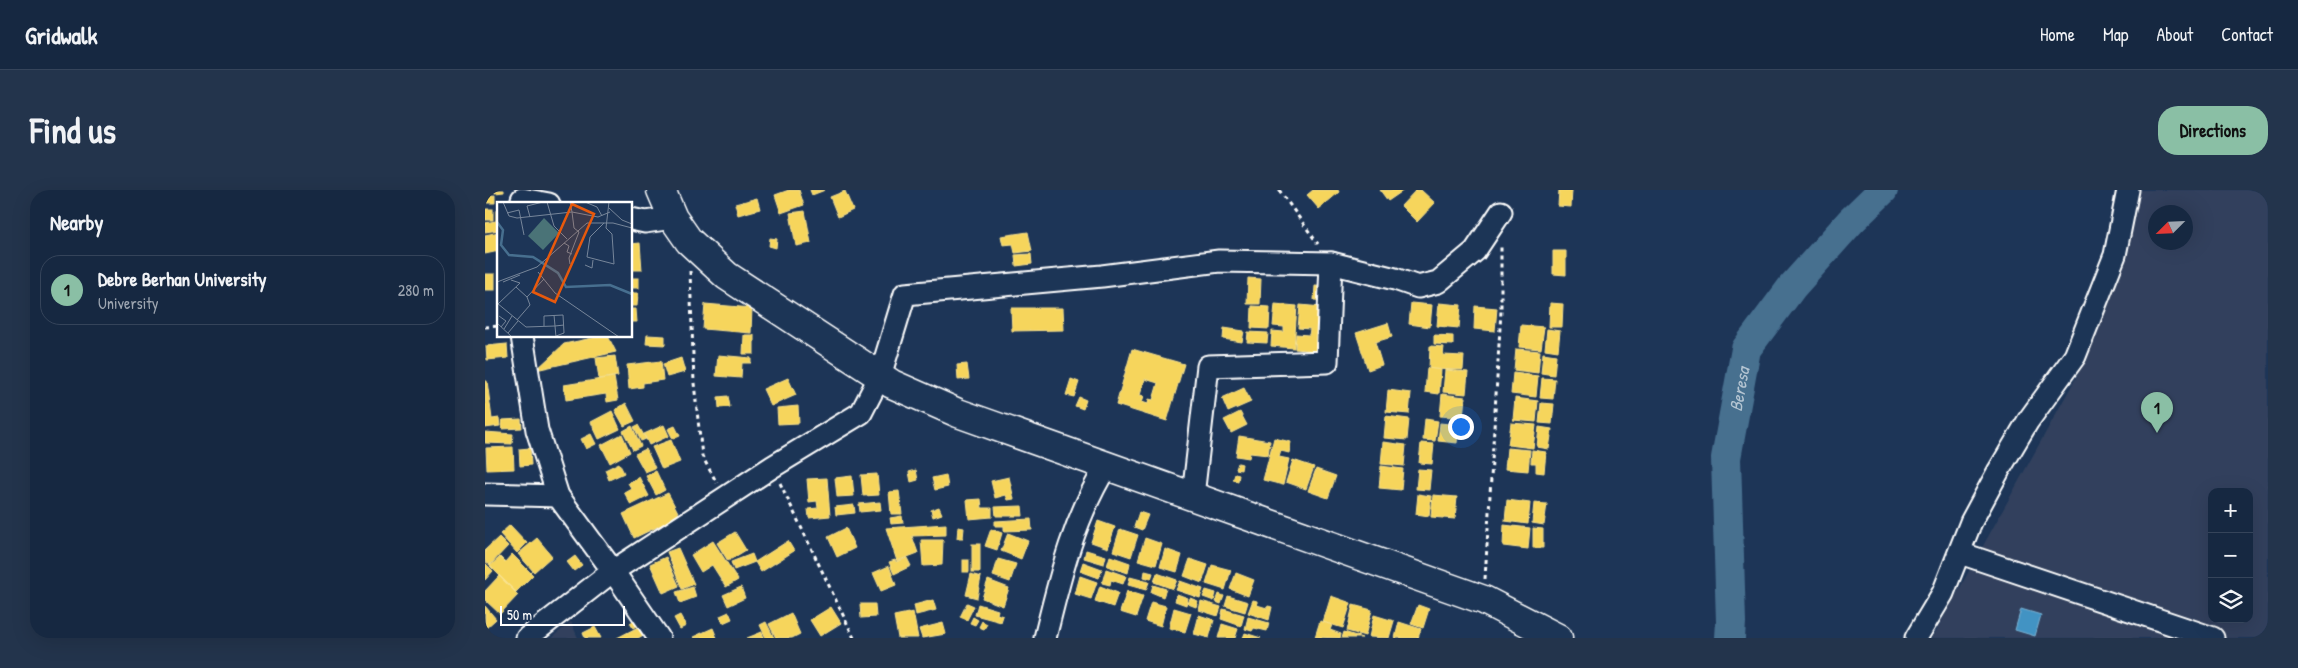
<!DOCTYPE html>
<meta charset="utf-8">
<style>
:root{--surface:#162841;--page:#23344c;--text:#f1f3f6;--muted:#9ea6b1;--line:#35445a;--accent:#8abfa5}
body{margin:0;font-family:"Patrick Hand",sans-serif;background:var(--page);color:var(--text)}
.controls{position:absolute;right:15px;bottom:15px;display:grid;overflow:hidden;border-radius:10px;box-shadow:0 5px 20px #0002}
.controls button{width:45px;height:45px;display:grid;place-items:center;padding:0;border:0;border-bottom:1px solid var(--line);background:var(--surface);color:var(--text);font:25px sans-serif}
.compass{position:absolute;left:1663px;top:15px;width:45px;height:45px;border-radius:50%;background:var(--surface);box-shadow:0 5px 20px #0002;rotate:246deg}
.scale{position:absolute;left:15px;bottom:12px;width:125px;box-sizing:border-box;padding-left:5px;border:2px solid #fff;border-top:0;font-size:14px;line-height:18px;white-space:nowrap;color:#fff;-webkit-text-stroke:4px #1d3557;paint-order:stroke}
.you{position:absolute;left:975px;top:236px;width:18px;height:18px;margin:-12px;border:4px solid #fff;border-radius:50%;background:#1a73e8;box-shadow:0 0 0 8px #1a73e833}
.badge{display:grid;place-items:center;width:32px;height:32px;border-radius:50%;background:var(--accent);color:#111;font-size:16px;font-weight:700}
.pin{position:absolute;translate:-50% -41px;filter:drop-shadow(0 1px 2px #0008)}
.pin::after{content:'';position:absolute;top:26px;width:18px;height:15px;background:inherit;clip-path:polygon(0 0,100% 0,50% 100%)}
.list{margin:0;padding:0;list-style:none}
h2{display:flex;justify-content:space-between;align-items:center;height:65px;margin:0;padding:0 20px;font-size:21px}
h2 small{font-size:16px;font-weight:400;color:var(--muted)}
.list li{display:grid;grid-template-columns:32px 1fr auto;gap:15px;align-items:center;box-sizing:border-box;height:70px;margin:0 10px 10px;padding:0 10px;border:1px solid var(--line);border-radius:20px}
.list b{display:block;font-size:19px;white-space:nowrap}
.list p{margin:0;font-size:16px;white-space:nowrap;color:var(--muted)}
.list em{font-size:16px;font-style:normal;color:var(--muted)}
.icon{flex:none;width:28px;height:28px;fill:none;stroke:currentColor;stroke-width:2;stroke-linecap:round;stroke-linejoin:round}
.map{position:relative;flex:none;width:1783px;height:448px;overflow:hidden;border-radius:20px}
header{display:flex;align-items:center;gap:30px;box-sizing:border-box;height:70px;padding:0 25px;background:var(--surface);border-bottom:1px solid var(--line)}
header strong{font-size:24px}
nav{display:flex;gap:28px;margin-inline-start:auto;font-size:18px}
.intro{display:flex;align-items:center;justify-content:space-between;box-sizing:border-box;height:120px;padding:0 30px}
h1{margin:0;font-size:35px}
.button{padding:12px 22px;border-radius:20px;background:var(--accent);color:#111;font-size:18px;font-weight:700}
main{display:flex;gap:30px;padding:0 30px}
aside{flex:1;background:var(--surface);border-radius:20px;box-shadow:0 5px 20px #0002}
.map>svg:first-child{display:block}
</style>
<header>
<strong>Gridwalk</strong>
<nav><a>Home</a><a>Map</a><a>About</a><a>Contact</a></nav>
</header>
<div class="intro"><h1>Find us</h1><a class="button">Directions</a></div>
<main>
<aside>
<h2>Nearby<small></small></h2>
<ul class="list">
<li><span class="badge">1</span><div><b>Debre Berhan University</b><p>University</p></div><em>280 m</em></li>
</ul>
</aside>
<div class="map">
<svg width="1783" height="448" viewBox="0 0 1783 448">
<rect width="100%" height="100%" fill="#1d3557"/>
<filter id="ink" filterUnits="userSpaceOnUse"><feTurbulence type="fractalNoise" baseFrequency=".02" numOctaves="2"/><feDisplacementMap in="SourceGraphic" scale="10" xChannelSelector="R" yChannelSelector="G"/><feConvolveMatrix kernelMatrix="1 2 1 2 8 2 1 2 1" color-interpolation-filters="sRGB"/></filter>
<g filter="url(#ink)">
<g fill="#31415d" fill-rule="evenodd">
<path d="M1645,0H1783V448H1447L1593,184ZM1670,22H1700V52H1670ZM1727,302H1764V429H1727Z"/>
<polygon points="86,432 93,448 66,448"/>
</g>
<g fill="#f6d55c" stroke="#f9e28d" fill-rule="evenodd">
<polygon points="10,0 19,0 19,2 10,3"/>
<polygon points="304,0 314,0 319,15 296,23 290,5"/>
<polygon points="325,0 340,0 327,5"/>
<polygon points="828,0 853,0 854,2 834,19 822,5"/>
<polygon points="895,0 919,0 903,11"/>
<polygon points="931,0 936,0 950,13 932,32 916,16"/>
<polygon points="1074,0 1087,0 1086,17 1073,16"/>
<polygon points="360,1 368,20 353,27 345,7"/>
<polygon points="10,5 10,13 0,13 0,6"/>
<polygon points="272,8 275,19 253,25 250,14"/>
<rect x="0" y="19" width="8" height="11"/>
<polygon points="11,21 14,21 14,40 0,42 0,33 11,31"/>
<polygon points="320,21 326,53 311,56 305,23"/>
<polygon points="14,42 14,61 0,64 0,45"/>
<polygon points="543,42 547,61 530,63 528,54 518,55 516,46"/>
<polygon points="285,48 292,49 291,58 284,56"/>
<polygon points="155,53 157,80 146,80 146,54"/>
<polygon points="1068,61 1081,61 1081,85 1068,84"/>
<polygon points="546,64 547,74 531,76 530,65"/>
<rect x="0" y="84" width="10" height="16"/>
<rect x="146" y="88" width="8" height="10"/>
<polygon points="763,88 776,89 775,114 762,114"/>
<polygon points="830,96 844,97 843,111 829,110"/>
<polygon points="146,103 153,103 152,116 146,116"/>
<polygon points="926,113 947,115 945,137 924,134"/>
<polygon points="954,113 976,115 974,138 952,136"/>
<polygon points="1065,113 1078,114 1077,137 1064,137"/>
<polygon points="220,114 267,118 266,143 218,139"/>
<polygon points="790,114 812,116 809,158 786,156 787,141 799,142 799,137 788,136"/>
<polygon points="815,115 837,117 833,161 810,159 811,144 824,145 825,139 813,138"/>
<polygon points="767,116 785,117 784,139 766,138"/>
<polygon points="990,116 1012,118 1010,141 989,139"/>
<polygon points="526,118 578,118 579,140 527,141"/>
<polygon points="146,119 151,119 152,132 146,132"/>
<polygon points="903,133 907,147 890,152 897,175 883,180 871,143"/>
<polygon points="1036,135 1059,137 1056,159 1034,157"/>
<polygon points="739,138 759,141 757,152 738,149"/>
<polygon points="1062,139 1075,141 1073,161 1060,159"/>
<polygon points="763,142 783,143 782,153 762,152"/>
<polygon points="162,145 180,146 180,155 161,154"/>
<polygon points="259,145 269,145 269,164 258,164"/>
<polygon points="949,145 968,146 968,155 949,154"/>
<polygon points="117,146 123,146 131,162 51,180 79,154"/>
<polygon points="22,154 23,168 2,170 1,156"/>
<polygon points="945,156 959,157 958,165 979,166 978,180 944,179"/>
<path d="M647,159L699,174L682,231L631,215ZM660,189L673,193L668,210L664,209L663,214L657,212L659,206L655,205Z"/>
<polygon points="1031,159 1055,161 1053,183 1029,180"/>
<polygon points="1058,163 1071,165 1069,185 1056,183"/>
<polygon points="233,165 266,168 266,173 257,173 256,188 231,186"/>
<polygon points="130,166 133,186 114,189 111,168"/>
<polygon points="196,168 200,182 182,187 178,174"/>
<polygon points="176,171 178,190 158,193 158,197 144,199 142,175"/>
<polygon points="482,174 484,189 473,190 472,175"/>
<polygon points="942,178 956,180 954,204 940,202"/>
<polygon points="960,180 983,182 981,204 958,202"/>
<polygon points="1028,183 1053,186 1051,207 1026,204"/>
<polygon points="129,187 133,210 122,212 121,204 81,210 79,195"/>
<polygon points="303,188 311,205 286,216 278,199"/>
<polygon points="1057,188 1070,189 1068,209 1055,208"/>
<polygon points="586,189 594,192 589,207 581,205"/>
<polygon points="0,191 2,191 7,229 14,228 15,236 0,238"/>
<polygon points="759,198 766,212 743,222 737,208"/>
<polygon points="903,200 926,203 924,224 901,222"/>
<polygon points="957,204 980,207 978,228 955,226"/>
<polygon points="243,206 245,217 234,218 233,207"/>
<polygon points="594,207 601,210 598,219 590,216"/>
<polygon points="1030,208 1053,211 1051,232 1028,230"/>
<polygon points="141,213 150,231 139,236 130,220"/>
<polygon points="1056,213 1069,214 1067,234 1054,233"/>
<polygon points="313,216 314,233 293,234 292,218"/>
<polygon points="127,221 135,239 114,249 106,232"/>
<polygon points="755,222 762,235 746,243 739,230"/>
<polygon points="901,226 924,229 922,250 899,248"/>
<polygon points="36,229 37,238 17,239 17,230"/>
<polygon points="940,229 953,231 950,251 938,250"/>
<polygon points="955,233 974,235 972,253 953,251"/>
<polygon points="1026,233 1051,235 1048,258 1023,255"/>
<polygon points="153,235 161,249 156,251 149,237"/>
<polygon points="179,235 184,246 164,255 159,244"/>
<polygon points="147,236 156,256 148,260 138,241"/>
<polygon points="190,236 195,246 188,249 183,239"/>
<polygon points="1054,237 1067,239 1064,259 1052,257"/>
<polygon points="0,242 28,244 27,254 0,253"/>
<polygon points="106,244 111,254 101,259 96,249"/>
<polygon points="137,244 145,262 125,273 116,255"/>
<polygon points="754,246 785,251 783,265 765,263 764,268 751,266"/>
<polygon points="789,248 806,252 804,263 796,261 794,267 804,269 798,295 778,290"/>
<polygon points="186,250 195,272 177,279 167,257"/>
<polygon points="898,252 921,255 919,276 896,274"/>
<polygon points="936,253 949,254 947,274 934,273"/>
<polygon points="28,257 29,279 2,280 1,258"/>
<polygon points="45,258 46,275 35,276 34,259"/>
<polygon points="1022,258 1045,260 1043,281 1020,279"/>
<polygon points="161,259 170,278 160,282 150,264"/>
<polygon points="1047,260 1061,262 1059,283 1051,282 1051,273 1046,273"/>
<polygon points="808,270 829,277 821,299 801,292"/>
<polygon points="134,273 139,283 124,290 120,280"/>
<polygon points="753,273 757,274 756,280 751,279"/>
<polygon points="896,276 918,279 916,300 894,298"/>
<polygon points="831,279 851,286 843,308 823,301"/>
<polygon points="933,279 946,280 944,300 931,299"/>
<polygon points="431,280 433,290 426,292 424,282"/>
<polygon points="171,281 180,300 171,305 161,286"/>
<polygon points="392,284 394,305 378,306 376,285"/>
<polygon points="750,284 754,285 753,291 748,290"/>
<polygon points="461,285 463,297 450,300 447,288"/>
<polygon points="367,286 369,306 352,307 350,288"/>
<polygon points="154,287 164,306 146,315 139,302 146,298 143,293"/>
<polygon points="524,287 529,309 523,310 521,305 510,308 506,291"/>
<polygon points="342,288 345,326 324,328 323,319 333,318 332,311 324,312 322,289"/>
<polygon points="414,301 417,324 406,324 404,302"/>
<polygon points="183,303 195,326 149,348 138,324"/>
<polygon points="933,304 946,306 944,326 931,324"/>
<polygon points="948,305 972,307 970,329 946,327"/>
<polygon points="496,309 497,318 507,318 507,327 484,329 482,310"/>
<polygon points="1022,310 1045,313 1043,334 1020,331"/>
<polygon points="395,312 396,320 375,322 374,314"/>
<polygon points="1049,313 1062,314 1059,335 1047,333"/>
<polygon points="369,315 370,323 351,325 350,317"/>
<polygon points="537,316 538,326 511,326 510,317"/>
<polygon points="454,317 457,324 448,327 446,320"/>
<polygon points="654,322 663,325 657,340 649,337"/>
<polygon points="417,326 418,333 406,334 405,328"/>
<polygon points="546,329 547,340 519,341 519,336 510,336 510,331"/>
<polygon points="613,331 630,337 623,358 606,352"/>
<polygon points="461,334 461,345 427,346 433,363 412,371 401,338"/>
<polygon points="25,335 42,353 32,363 15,344"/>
<polygon points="1019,335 1045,338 1043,359 1018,356"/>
<polygon points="473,337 479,338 478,348 472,348"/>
<polygon points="361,338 370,358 352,367 343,347"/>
<polygon points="1048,338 1058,339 1058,358 1048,358"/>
<polygon points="506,339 517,343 512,360 500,356"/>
<polygon points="635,339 653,345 646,367 628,361"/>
<polygon points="250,342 261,360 243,371 232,353"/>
<polygon points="523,343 543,351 536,369 516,361"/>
<polygon points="14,347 23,356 5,375 0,371 0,360"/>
<polygon points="52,348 67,366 49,382 33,364"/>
<polygon points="660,348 677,354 671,375 653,370"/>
<polygon points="436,350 458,350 457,375 438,376"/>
<polygon points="228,351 253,390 241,397 227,375 216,382 206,365"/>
<polygon points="303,351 309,361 276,382 270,372"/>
<rect x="487" y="354" width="8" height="28"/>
<polygon points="193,358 209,394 197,399 182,362"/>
<polygon points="680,359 697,365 692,382 675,377"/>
<polygon points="601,360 621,366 619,374 599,368"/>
<polygon points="27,364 48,385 31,402 5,376 15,367 20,372"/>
<polygon points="267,364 270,372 249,380 246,372"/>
<polygon points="90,366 97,375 89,381 82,372"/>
<polygon points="625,366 645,373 643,383 622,376"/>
<polygon points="181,367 194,396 178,403 165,374"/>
<polygon points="422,368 426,376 409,384 404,372 410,370 411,372"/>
<polygon points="513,369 531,374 525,392 508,386"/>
<polygon points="705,369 723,375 717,393 699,386"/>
<rect x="478" y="370" width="6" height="12"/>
<polygon points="598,372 617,379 614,388 595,381"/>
<polygon points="0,373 8,381 0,390"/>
<polygon points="727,375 746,380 740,400 721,394"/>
<polygon points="404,376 411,395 396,401 388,383"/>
<polygon points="621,379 641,386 638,394 626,390 625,395 617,393"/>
<polygon points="660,381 668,383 666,389 659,387"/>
<polygon points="672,383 692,390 688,399 669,392"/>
<polygon points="751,383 769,390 763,406 745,399"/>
<polygon points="486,384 496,387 492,408 481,405"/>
<polygon points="14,386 33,405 15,424 0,410 0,401"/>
<polygon points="595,386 612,392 606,409 590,404"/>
<polygon points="645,387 664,392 661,400 643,395"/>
<polygon points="503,390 524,398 518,416 497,408"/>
<polygon points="695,391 718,399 715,408 691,400"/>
<polygon points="668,395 681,399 678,407 666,402"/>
<polygon points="615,396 633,403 628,417 610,411"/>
<polygon points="208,397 211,407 195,413 191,402"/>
<polygon points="256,397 260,408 243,416 238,405"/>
<polygon points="721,400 731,403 729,411 718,407"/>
<polygon points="642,401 658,406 651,427 635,422"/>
<polygon points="692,404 703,408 701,415 690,411"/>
<polygon points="734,404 739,406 736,414 731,412"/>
<polygon points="743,406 763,412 760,422 740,416"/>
<polygon points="846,406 866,413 858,438 838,432"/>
<polygon points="705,408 713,411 711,417 703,414"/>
<polygon points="448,410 451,420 431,425 429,415"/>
<polygon points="768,410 772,411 772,415 782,418 783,416 787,417 784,430 763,423"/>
<polygon points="716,411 736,417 733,426 714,420"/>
<polygon points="666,412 681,416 676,436 660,431"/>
<polygon points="482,413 489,416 482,430 475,427"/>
<polygon points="375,414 390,414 391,427 376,428"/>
<polygon points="493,414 513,420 512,424 518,426 516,432 490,425"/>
<polygon points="868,415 887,420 880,446 862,441"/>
<polygon points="933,415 944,419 938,438 926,434"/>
<polygon points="0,416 11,429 0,439"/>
<polygon points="346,417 356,433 335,446 325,430"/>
<polygon points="689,418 706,423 700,442 684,438"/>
<polygon points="738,419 759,425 756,436 736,429"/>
<polygon points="244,422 247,429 238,433 235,426"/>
<polygon points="428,422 433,448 413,448 409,426"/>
<polygon points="306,423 315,444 307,448 291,448 284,434"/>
<polygon points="195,425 201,436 195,439 189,428"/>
<polygon points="714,425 729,430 724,448 709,444"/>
<polygon points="889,425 909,431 904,448 884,447"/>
<polygon points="488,427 493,430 490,435 485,433"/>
<polygon points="763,427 784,433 782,441 769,438 767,441 760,439"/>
<polygon points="153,428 156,433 148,438 145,433"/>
<polygon points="497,431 502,434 499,439 494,437"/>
<polygon points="835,431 847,435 845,440 856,444 855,448 830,447"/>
<polygon points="281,432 289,448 281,448 275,435"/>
<polygon points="914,432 936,439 933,448 910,448"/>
<polygon points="458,433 461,444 437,448 434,439"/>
<polygon points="737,434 753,439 750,448 733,448"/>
<polygon points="157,435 162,443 153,448 132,448"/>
<polygon points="110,437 116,448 100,448 98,443"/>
<polygon points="228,438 232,448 209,448 208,447"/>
<polygon points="277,442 279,448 262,448"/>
<polygon points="859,442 877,448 857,448"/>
<polygon points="760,443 776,448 758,448"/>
</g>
<polygon fill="#4393c3" stroke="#7bb3d5" points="1536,419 1556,425 1550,446 1530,440"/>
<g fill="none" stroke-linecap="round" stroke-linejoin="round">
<path stroke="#476f8f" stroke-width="30" id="s1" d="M1245,448L1246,432L1241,268L1261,159L1307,97L1366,31L1398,0"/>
<g stroke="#fff" stroke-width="25">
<g id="minor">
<polyline points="37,9 64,14"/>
<polyline points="146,29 160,32 188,28"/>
<polyline points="37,146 52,240 73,306 128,381 287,277 376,223 395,186 420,104 617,86 734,71 846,73 910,89 933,97 953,92 990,61 1016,22"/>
<polyline points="0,304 73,306"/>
<polyline points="708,306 723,176 842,172 846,73"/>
<polyline points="1475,363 1728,448"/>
<polyline points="42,448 128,381 174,448"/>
<path d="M560,448C575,387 588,330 622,275"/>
<polyline points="1431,448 1458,403 1486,332 1514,280 1543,231 1590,166 1630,65 1643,0"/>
</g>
</g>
<g stroke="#fff" stroke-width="31">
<polyline id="major" points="176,0 188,28 204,51 242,86 407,194 473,223 999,410 1073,448"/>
</g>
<g stroke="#fff" stroke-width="3" stroke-dasharray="4 4" stroke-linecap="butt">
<polyline points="794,0 833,54"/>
<polyline points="205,81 209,193 217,266 232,293"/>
<polyline points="0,137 14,136"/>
<polyline points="295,293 369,448"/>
<polyline points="1000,389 1016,121 1016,56"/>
</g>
<use href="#minor" stroke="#1d3557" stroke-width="21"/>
<use href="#major" stroke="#1d3557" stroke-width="28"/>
</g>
</g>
<g text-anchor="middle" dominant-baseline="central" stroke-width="5" stroke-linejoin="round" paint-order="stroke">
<g font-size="18" font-style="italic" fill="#b5c5d2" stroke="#1d3557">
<text stroke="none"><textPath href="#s1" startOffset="250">Beresa</textPath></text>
</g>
</g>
<g transform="translate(12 12)">
<rect width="135" height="135" fill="#1d3557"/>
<path d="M47,16L62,31L46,48L31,34Z" fill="#4a7377"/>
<path fill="none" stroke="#476f8f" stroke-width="2.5" d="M0,20L6,28L4,43L12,53L36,55L61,71L69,85L113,83L135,92"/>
<path fill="none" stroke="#77869a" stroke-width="1" d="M6,0L12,14L20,16L75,10L73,0M50,0L57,24L70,37M88,0L100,5L105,14M112,6L125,18L135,22M10,11L22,8L27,33M33,15L30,4L46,0M107,21L93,35L90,55L117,62L115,32L109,26L112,0M67,41L72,44L70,50L75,52M73,62L72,56L82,30L77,26L75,10L101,15L113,10M88,63L95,66L96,58M41,70L58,91L122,135M0,80L40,65L90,21H116L135,26M6,80L23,73M19,85L30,95L47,77M0,101L29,125L58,124L59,135M1,102L23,81L14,78M57,113L58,124L67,123M2,114L9,119L4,125M20,118L33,103L30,95M0,121L15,135M47,124V114L66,113L67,131L59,134M7,127L15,114M11,131L21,119"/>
<path fill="#e8590c" fill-opacity="0.15" stroke="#e8590c" stroke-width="2.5" d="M75,2L97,12L58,100L36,90Z"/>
<rect width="135" height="135" fill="none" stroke="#fff" stroke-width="2.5"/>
</g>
</svg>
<div class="controls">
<button>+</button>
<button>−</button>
<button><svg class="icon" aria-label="layers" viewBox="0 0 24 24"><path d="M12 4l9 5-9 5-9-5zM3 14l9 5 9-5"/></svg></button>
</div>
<svg class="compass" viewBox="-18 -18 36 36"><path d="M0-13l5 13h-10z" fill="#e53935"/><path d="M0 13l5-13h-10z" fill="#9ea6b1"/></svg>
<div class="scale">50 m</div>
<div class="you"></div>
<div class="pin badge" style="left:1672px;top:243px">1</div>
</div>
</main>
